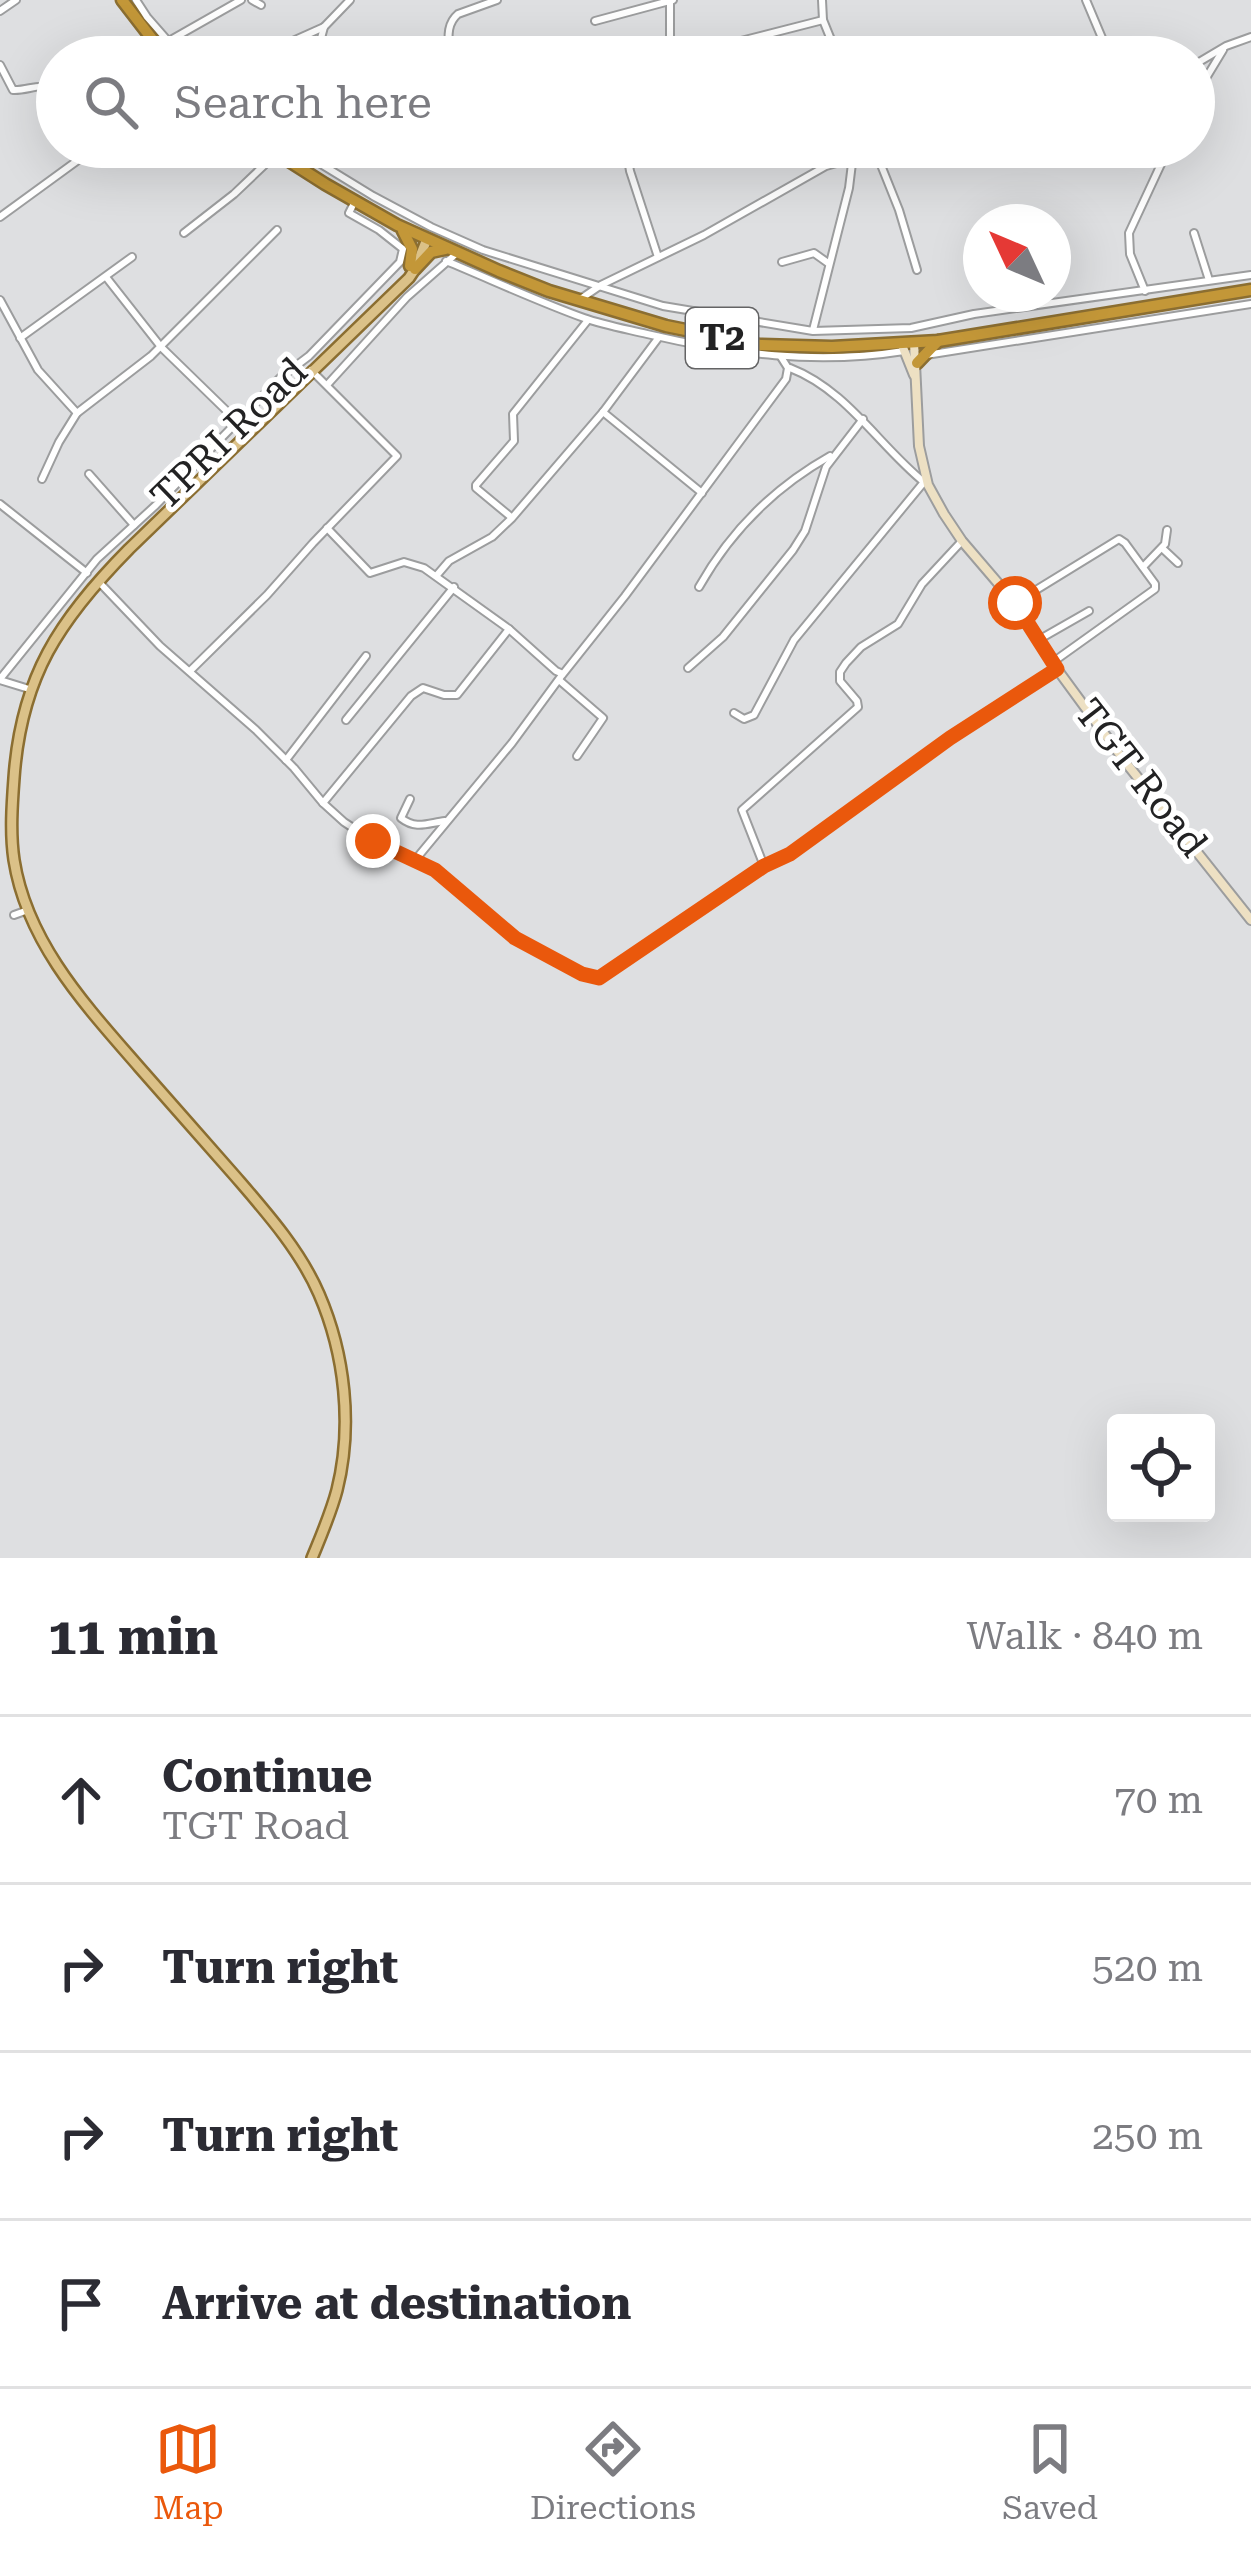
<!DOCTYPE html>
<meta charset="utf-8">
<style>
:root{--surface:#fff;--page:#f7f7f7;--text:#2b2b33;--muted:#7c7c81;--line:#e1e1e2;--accent:#ea580c}
body{margin:0;font-family:"Roboto Serif",serif;background:var(--page);color:var(--text)}
.controls{position:absolute;right:36px;bottom:36px;display:grid;overflow:hidden;border-radius:12px;box-shadow:0 12px 48px #0002}
.controls button{width:108px;height:108px;display:grid;place-items:center;padding:0;border:0;border-bottom:3px solid var(--line);background:var(--surface);color:var(--text);font:60px sans-serif}
.compass{position:absolute;left:963px;top:204px;width:108px;height:108px;border-radius:50%;background:var(--surface);box-shadow:0 12px 48px #0002;rotate:314deg}
.stop{position:absolute;width:36px;height:36px;margin:-27px;border:9px solid #ea580c;border-radius:50%;background:#fff}
.stop.end{background:#ea580c;border-color:#fff;box-shadow:0 3px 12px #0008}
.list{margin:0;padding:0;list-style:none}
h2{display:flex;justify-content:space-between;align-items:center;height:156px;margin:0;padding:0 48px;font-size:51px}
h2 small{font-size:39px;font-weight:400;color:var(--muted)}
.list li{display:grid;grid-template-columns:78px 1fr auto;gap:36px;align-items:center;box-sizing:border-box;height:168px;padding:0 48px;border-top:3px solid var(--line)}
.list b{display:block;font-size:45px;white-space:nowrap}
.list p{margin:0;font-size:39px;white-space:nowrap;color:var(--muted)}
.list em{font-size:39px;font-style:normal;color:var(--muted)}
.icon{flex:none;width:66px;height:66px;fill:none;stroke:currentColor;stroke-width:2;stroke-linecap:round;stroke-linejoin:round}
.map{position:relative;flex:none;width:1251px;height:1558px;overflow:hidden}
.search{position:absolute;background:var(--surface);box-shadow:0 12px 48px #0002;left:36px;right:36px;top:36px;height:132px;display:flex;align-items:center;gap:30px;box-sizing:border-box;padding:0 42px;border-radius:66px;color:var(--muted);font-size:45px}
.sheet{height:828px;background:var(--surface)}
nav{display:flex;justify-content:space-around;align-items:center;box-sizing:border-box;height:168px;border-top:3px solid var(--line);background:var(--surface);font-size:33px;color:var(--muted)}
nav a{display:grid;justify-items:center;gap:6px}
nav .on{color:var(--accent)}
.map>svg:first-child{display:block}
</style>
<div class="map">
<svg width="1251" height="1558" viewBox="0 0 1251 1558">
<rect width="100%" height="100%" fill="#dedfe1"/>
<g fill="none" stroke-linecap="round" stroke-linejoin="round">
<g stroke="#9c9d9e" stroke-width="10">
<g id="street">
<polyline points="136,0 147,17 182,57"/>
<polyline points="252,0 261,5"/>
<polyline points="822,0 823,20 838,57"/>
<polyline points="1086,0 1110,57"/>
<polyline points="0,11 16,0"/>
<polyline points="595,21 673,0"/>
<polyline points="167,42 241,0"/>
<polyline points="257,57 324,27"/>
<polyline points="316,57 324,27 350,0"/>
<path d="M449,57C449,41 445,25 458,14L497,0"/>
<polyline points="670,57 670,1"/>
<polyline points="691,57 733,43 823,20"/>
<path d="M0,65L13,90C32,91 47,77 57,99"/>
<polyline points="1194,65 1226,46 1251,37"/>
<polyline points="1194,98 1223,50"/>
<polyline points="293,147 373,196 431,227 483,250 663,306 813,331 911,328 974,314 1251,275"/>
<polyline points="630,147 628,159 630,171 658,257"/>
<polyline points="602,149 629,148"/>
<polyline points="877,155 899,210 917,270"/>
<polyline points="0,217 96,147"/>
<polyline points="184,233 234,194 277,153"/>
<polyline points="1194,233 1209,280"/>
<path d="M446,261C492,280 537,301 584,318C604,325 626,329 647,334C732,354 817,365 904,351"/>
<polyline points="782,262 814,253 828,263"/>
<polyline points="106,277 161,347 236,420"/>
<polyline points="1145,291 1130,254 1129,233 1169,147"/>
<polyline points="582,298 601,285 704,235 826,166 854,158 931,147"/>
<polyline points="0,300 38,370 77,413"/>
<polyline points="813,330 849,188 854,147"/>
<polyline points="20,338 132,257"/>
<polyline points="926,355 1251,304"/>
<path d="M790,368C847,390 879,446 925,483"/>
<polyline points="327,385 407,297 457,253"/>
<polyline points="603,412 702,493"/>
<polyline points="89,474 134,525"/>
<polyline points="42,479 59,442 77,413 151,356 277,230"/>
<polyline points="0,504 87,573"/>
<polyline points="511,517 476,488 476,485 514,441 513,414 588,320"/>
<polyline points="327,528 370,573 404,562 424,568 509,629 556,671 563,674 625,596 786,379 788,368 781,357"/>
<polyline points="1162,548 1178,563"/>
<polyline points="1143,567 1165,544 1167,530"/>
<polyline points="437,575 449,561 492,537 512,518 603,412 659,337"/>
<polyline points="98,581 160,646 256,730 294,768 323,803 344,822 373,841 435,870 515,938 582,974 600,978 764,866 790,854 950,738 1057,669"/>
<path d="M699,587C730,532 775,487 830,456"/>
<polyline points="1015,603 1119,539 1125,543 1155,584 1155,589 1053,662"/>
<polyline points="1040,639 1089,611"/>
<polyline points="688,668 723,637 793,550 805,531 826,467 863,419"/>
<polyline points="190,671 267,595 313,543 397,456 311,370"/>
<polyline points="0,679 97,559 156,505 280,378 309,356 400,262 403,249 379,230 349,213 355,201"/>
<polyline points="0,680 29,689"/>
<polyline points="559,680 603,718 577,756"/>
<polyline points="734,713 744,719 754,715 794,640 924,482"/>
<polyline points="346,720 454,587"/>
<polyline points="286,760 366,656"/>
<path d="M410,799L401,818C416,830 428,823 445,821"/>
<polyline points="323,803 411,696 423,688 444,695 457,695 509,629"/>
<polyline points="416,859 512,743 562,675"/>
<polyline points="764,866 742,810 858,707 857,701 840,681 840,672 846,663 861,647 898,624 922,584 962,541"/>
<polyline points="14,915 28,910"/>
</g>
</g>
<g stroke="#9c9d9e" stroke-width="12">
<g id="secondary">
<polyline points="914,343 919,446 928,485 944,514 962,541 1015,603 1057,669 1123,759 1251,920"/>
<polyline points="902,345 914,375"/>
</g>
</g>
<g stroke="#8b6e31" stroke-width="14">
<path id="primary" d="M312,1558C321,1536 331,1513 337,1490C353,1426 345,1354 319,1294C300,1250 266,1212 235,1176C203,1140 171,1103 139,1067C86,1006 27,943 14,860C10,833 12,805 14,778C21,677 59,620 129,549L409,278L415,269L427,239"/>
</g>
<g stroke="#8b6e31" stroke-width="15">
<g id="highway">
<polyline points="122,0 166,57"/>
<polyline points="267,147 325,184 397,225 499,271 549,291 666,326 760,345 832,347 938,341 1251,290"/>
<polyline points="403,231 412,249 410,266"/>
<polyline points="415,269 431,252 445,249"/>
<polyline points="917,363 938,341"/>
</g>
</g>
<use href="#street" stroke="#fff" stroke-width="6"/>
<use href="#secondary" stroke="#ede0c3" stroke-width="8"/>
<use href="#primary" stroke="#dbc188" stroke-width="9"/>
<use href="#highway" stroke="#c39738" stroke-width="10"/>
</g>
<g fill="none" stroke-linecap="round" stroke-linejoin="round">
<polyline stroke="#ea580c" stroke-width="15" points="373,841 435,870 515,938 582,974 599,978 764,866 790,854 950,738 1057,669 1015,603"/>
</g>
<g text-anchor="middle" dominant-baseline="central" stroke-width="10" stroke-linejoin="round" paint-order="stroke">
<rect fill="#fff" stroke="#646465" stroke-width="3" x="686" y="308" width="72" height="60" rx="9"/>
<g font-size="36" font-weight="bold" fill="#222223">
<text x="722" y="338">T2</text>
</g>
<g font-size="39" fill="#222223" stroke="#fff">
<text transform="translate(229 434) rotate(-44)">TPRI Road</text>
<text transform="translate(1141 778) rotate(52)">TGT Road</text>
</g>
</g>
</svg>
<div class="controls">
<button><svg class="icon" aria-label="locate" viewBox="0 0 24 24"><circle cx="12" cy="12" r="6"/><path d="M12 2v4M12 18v4M2 12h4M18 12h4"/></svg></button>
</div>
<svg class="compass" viewBox="-18 -18 36 36"><path d="M0-13l5 13h-10z" fill="#e53935"/><path d="M0 13l5-13h-10z" fill="#7c7c81"/></svg>
<div class="stop" style="left:1015px;top:603px"></div>
<div class="stop end" style="left:373px;top:841px"></div>
<div class="search"><svg class="icon" aria-label="search" viewBox="0 0 24 24"><circle cx="10" cy="10" r="6"/><path d="M15 15l6 6"/></svg>Search here</div>
</div>
<section class="sheet">
<h2>11 min<small>Walk · 840 m</small></h2>
<ul class="list">
<li><svg class="icon" aria-label="ahead" viewBox="0 0 24 24"><path d="M12 20V5M6 11l6-6 6 6"/></svg><div><b>Continue</b><p>TGT Road</p></div><em>70 m</em></li>
<li><svg class="icon" aria-label="right" viewBox="0 0 24 24"><path d="M7 20v-9h11M14 6l5 5-5 5"/></svg><div><b>Turn right</b></div><em>520 m</em></li>
<li><svg class="icon" aria-label="right" viewBox="0 0 24 24"><path d="M7 20v-9h11M14 6l5 5-5 5"/></svg><div><b>Turn right</b></div><em>250 m</em></li>
<li><svg class="icon" aria-label="arrive" viewBox="0 0 24 24"><path d="M6 21V4h12l-3 4 3 4H6"/></svg><div><b>Arrive at destination</b></div></li>
</ul>
</section>
<nav>
<a class="on"><svg class="icon" aria-label="map" viewBox="0 0 24 24"><path d="M3 6l6-2 6 2 6-2v14l-6 2-6-2-6 2zM9 4v14M15 6v14"/></svg>Map</a>
<a><svg class="icon" aria-label="directions" viewBox="0 0 24 24"><path d="M12 3l9 9-9 9-9-9zM9 14v-3h6M13 9l2 2-2 2"/></svg>Directions</a>
<a><svg class="icon" aria-label="saved" viewBox="0 0 24 24"><path d="M7 4h10v16l-5-4-5 4z"/></svg>Saved</a>
</nav>
